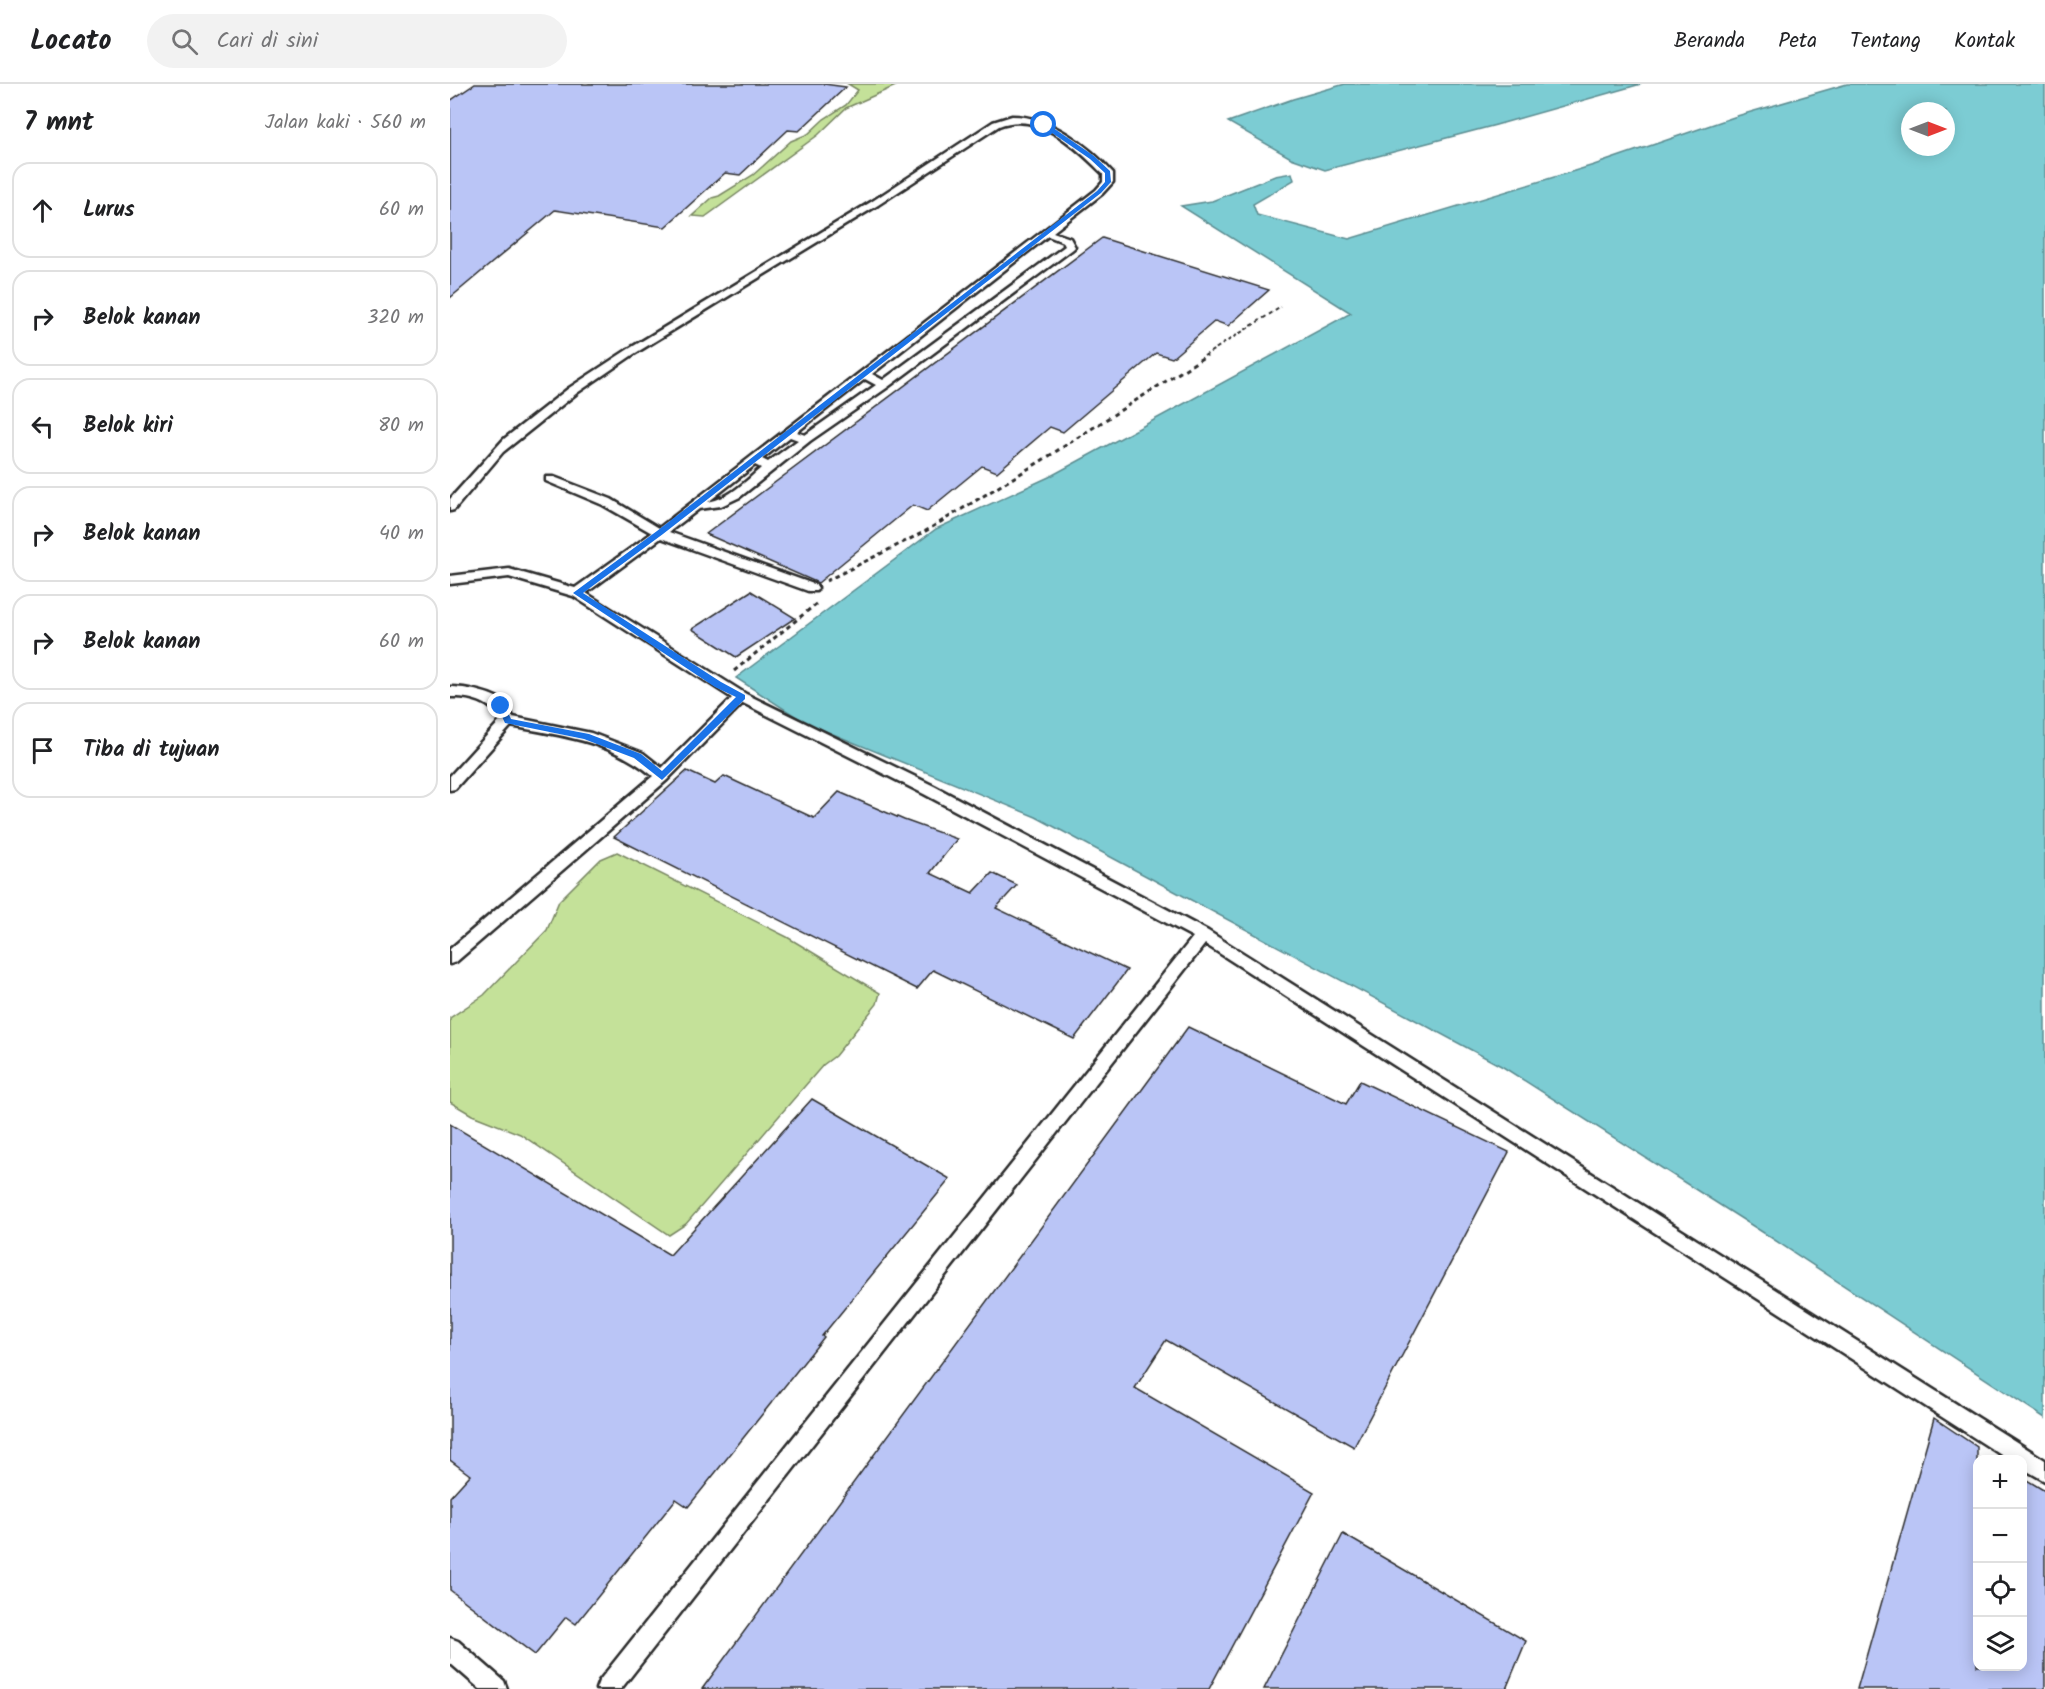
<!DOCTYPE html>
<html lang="id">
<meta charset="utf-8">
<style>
:root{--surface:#fff;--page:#f2f2f2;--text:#202124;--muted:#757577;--line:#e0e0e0}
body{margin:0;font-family:Kalam,sans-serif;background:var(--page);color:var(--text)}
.controls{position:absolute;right:18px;bottom:18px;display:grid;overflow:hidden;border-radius:12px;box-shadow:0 3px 15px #0003}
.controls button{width:54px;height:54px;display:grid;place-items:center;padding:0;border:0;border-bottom:2px solid var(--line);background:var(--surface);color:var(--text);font:30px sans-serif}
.compass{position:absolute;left:1451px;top:18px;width:54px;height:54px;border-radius:50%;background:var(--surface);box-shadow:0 3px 15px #0003;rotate:90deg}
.stop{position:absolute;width:18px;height:18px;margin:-14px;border:4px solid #1a73e8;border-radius:50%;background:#fff}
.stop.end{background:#1a73e8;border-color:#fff;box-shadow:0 2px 6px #0008}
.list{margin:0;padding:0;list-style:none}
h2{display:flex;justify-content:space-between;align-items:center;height:78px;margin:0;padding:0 24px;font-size:26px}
h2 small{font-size:20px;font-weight:400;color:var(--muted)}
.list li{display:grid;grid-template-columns:39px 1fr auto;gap:18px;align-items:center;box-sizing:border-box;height:96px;margin:0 12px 12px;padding:0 12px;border:2px solid var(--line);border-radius:18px}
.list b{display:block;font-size:22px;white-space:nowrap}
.list em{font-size:20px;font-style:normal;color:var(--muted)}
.icon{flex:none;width:33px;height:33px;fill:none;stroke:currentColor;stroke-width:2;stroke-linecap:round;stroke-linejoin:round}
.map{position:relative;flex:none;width:1595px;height:1605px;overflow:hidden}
header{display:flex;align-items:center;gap:36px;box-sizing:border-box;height:84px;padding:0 30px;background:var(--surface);border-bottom:2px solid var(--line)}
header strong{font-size:28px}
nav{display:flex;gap:33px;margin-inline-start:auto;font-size:21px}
.search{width:420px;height:54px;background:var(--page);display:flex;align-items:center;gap:15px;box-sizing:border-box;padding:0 21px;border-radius:33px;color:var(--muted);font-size:22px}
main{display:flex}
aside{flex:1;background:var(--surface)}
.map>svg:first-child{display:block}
</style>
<header>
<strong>Locato</strong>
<div class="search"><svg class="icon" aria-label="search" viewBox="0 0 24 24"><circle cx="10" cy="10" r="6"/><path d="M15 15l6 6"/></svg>Cari di sini</div>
<nav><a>Beranda</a><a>Peta</a><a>Tentang</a><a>Kontak</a></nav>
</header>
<main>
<aside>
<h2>7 mnt<small>Jalan kaki · 560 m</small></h2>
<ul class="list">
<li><svg class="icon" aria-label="ahead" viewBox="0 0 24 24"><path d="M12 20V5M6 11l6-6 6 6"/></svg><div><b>Lurus</b></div><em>60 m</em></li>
<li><svg class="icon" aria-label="right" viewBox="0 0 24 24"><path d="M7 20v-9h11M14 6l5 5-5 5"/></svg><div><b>Belok kanan</b></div><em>320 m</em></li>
<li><svg class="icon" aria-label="left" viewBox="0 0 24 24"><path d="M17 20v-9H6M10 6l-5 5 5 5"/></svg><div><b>Belok kiri</b></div><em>80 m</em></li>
<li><svg class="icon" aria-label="right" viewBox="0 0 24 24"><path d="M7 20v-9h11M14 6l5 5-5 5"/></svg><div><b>Belok kanan</b></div><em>40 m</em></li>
<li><svg class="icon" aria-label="right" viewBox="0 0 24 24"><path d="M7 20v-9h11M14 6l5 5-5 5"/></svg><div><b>Belok kanan</b></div><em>60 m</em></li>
<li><svg class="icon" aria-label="arrive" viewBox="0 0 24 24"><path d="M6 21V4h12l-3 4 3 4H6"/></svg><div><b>Tiba di tujuan</b></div></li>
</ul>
</aside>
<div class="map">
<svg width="1595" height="1605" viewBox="0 0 1595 1605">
<rect width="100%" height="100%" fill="#fff"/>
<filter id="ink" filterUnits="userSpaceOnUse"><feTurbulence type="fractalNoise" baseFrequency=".0167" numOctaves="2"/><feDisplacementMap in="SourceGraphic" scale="12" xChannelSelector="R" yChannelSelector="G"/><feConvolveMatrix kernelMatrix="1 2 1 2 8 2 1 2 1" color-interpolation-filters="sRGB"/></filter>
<g filter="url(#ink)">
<g fill="#c4e199" stroke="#788662" stroke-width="1.5">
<polygon points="398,0 450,0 396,24 368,51 255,133 242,132 262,114 269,112 303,91 341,57 358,50 374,35 396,21 408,6"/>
<polygon points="167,768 337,853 430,909 427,920 385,972 373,981 236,1140 219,1151 70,1050 22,1031 0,1018 0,934 34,911 97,846 109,817 151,775"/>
</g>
<g fill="#7bccd3" stroke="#5b8c90" stroke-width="1.5" fill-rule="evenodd">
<polygon points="895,0 1191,0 1046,41 875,86 841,74 778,38 843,15"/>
<path d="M1397,0H1595V1334L1317,1151L1053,983L586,733L356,639L286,594L486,445L599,393L901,229L731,122L762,117L825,92L842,89L844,96L803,120L807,131L899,155L1144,81L1287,32ZM1460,27H1496V63H1460Z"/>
</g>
<g fill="#bac5f6" stroke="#2b2b2b" stroke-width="1.5">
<polygon points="25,0 374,0 396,3 349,47 338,46 290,91 275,89 215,143 105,126 0,214 0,17"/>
<polygon points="652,154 819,206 778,242 765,237 722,274 706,269 613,348 600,343 547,388 532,382 477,427 463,421 368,499 256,450"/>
<polygon points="301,507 345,534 286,573 242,545"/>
<polygon points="237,687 265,700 274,692 364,734 389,708 454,736 507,755 480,789 523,809 542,789 567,801 546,824 677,886 624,955 483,886 467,905 164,753"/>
<polygon points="738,943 896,1020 910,997 1059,1068 904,1363 716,1256 685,1304 864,1408 759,1605 252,1605"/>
<polygon points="362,1015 500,1095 372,1252 374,1253 238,1423 226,1415 126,1540 116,1533 85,1571 0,1506 0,1413 20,1391 0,1376 0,1040 220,1171"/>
<polygon points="1484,1334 1527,1363 1527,1582 1572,1582 1572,1393 1595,1407 1595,1605 1407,1605"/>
<polygon points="893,1450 1076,1557 1056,1605 814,1605"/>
</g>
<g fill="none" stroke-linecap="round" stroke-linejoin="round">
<g stroke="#2b2b2b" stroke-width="5">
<g id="lane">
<path d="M562,32C600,32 639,62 663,89V98L652,110L603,148L620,154L625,163L623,165L438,303L360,357L290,413L271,422L249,425L219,448L366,501L368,504L366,507H358L211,454L136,509L296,610L484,702L758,847L1595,1376V1397L1572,1384V1376H1559L755,860L171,1605H146L149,1597L743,853L474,710L293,619L217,696L6,878L0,880V865L203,692C161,657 113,652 61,642L5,705L0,706V692L51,636C42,618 20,612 0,613V603C14,603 47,609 56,620C59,623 61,629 63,633L141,649L193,669L212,684L282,614L123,512L59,493L0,500V492L59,485L125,504L202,449L153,421L96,397V393H104L161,415L209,444L646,106L653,98V90C627,64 588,26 549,42L428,121L184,270L127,309L53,368L4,426L0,427V415L54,355L119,304L177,266L421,118L543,38ZM598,152L613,158L615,162L433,296L422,290ZM415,295L426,301L355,351L347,348ZM340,353L348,356L318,378L312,375ZM305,381L311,384C295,398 280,414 258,418Z"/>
<polygon points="0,1554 8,1557 54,1597 57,1605 30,1605 0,1579"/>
</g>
</g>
<polyline stroke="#2b2b2b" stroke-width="2" stroke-dasharray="4 3" stroke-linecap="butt" points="754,272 831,223"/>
<g stroke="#2b2b2b" stroke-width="3" stroke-dasharray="4.5 4" stroke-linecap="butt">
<polyline points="376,497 474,448 591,377 757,271"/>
<polyline points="284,587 366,520"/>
</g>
<use href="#lane" fill="#fff" fill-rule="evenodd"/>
</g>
</g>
<polygon fill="#1a73e8" points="592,39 596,39 644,72 660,87 661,98 651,109 213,450 133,509 271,598 295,611 295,615 212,696 184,674 134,655 55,639 47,622 51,619 54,620 61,635 139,650 191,670 212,687 286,613 265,603 123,509 207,447 647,107 655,98 655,89 640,75 592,42"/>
</svg>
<div class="controls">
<button>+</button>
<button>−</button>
<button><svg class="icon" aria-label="locate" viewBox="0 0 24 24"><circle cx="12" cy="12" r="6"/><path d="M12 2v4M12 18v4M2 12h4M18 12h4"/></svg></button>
<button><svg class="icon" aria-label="layers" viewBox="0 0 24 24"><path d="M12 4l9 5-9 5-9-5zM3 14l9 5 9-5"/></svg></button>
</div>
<svg class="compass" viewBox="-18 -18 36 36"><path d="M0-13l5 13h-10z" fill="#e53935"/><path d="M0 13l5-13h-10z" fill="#757577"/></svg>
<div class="stop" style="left:594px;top:41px"></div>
<div class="stop end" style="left:51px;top:622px"></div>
</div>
</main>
